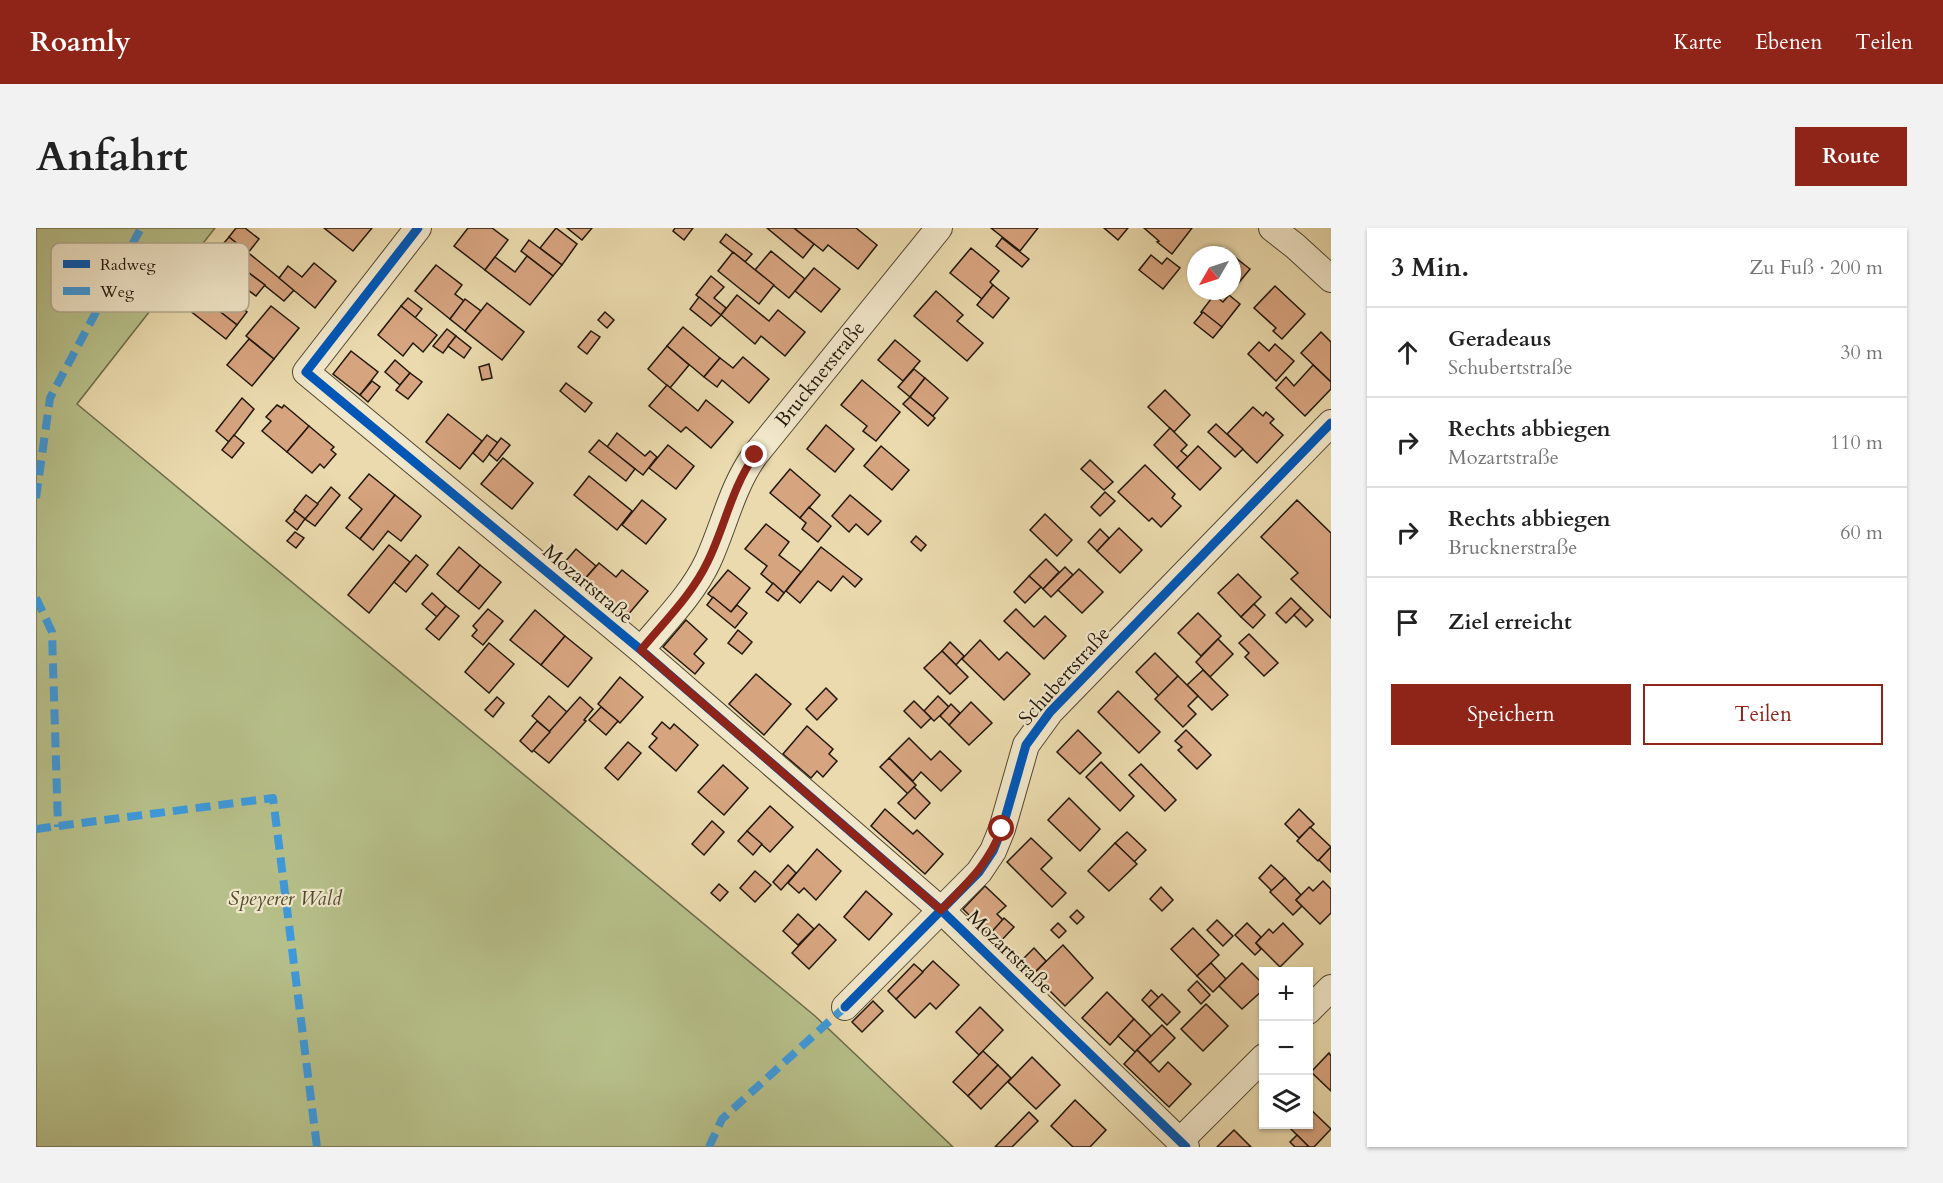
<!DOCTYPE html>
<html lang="de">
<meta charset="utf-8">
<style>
:root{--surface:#fff;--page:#f2f2f2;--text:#222;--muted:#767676;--line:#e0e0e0;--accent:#8f2418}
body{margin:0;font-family:Cardo,serif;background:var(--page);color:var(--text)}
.controls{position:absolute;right:18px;bottom:18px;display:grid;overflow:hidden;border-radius:0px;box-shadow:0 2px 4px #0004}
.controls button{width:54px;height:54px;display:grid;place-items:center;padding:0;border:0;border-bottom:2px solid var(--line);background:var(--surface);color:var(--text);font:30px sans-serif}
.compass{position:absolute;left:1151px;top:18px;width:54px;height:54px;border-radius:50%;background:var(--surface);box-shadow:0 2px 4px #0004;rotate:231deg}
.stop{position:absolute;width:18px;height:18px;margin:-14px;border:4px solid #8f2418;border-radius:50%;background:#fff}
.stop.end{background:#8f2418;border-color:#fff;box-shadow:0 2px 6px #0008}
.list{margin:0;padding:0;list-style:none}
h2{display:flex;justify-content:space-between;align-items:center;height:78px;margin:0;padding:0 24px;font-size:26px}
h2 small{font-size:20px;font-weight:400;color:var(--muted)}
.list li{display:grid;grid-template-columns:39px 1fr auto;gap:18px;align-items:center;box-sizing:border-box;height:90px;padding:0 24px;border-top:2px solid var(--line)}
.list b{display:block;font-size:22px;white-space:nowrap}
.list p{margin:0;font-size:20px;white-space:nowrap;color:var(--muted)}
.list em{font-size:20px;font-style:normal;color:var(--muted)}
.actions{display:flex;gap:12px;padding:18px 24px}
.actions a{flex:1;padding:14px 0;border:2px solid var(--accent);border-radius:0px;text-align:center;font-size:21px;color:var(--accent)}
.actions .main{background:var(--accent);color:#fff}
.icon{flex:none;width:33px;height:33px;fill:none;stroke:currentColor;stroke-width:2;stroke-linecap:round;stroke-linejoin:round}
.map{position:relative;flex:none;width:1295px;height:919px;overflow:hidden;border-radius:0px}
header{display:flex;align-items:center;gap:36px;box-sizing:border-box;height:84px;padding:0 30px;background:var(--accent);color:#fff}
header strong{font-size:28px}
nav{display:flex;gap:33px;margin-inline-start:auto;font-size:21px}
.intro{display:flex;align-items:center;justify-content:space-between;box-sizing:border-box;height:144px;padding:0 36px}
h1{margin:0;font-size:42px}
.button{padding:15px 27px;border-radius:0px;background:var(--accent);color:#fff;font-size:21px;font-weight:700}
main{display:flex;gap:36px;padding:0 36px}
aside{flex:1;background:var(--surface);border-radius:0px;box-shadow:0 2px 4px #0004}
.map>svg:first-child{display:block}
</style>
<header>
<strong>Roamly</strong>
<nav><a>Karte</a><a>Ebenen</a><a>Teilen</a></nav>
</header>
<div class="intro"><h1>Anfahrt</h1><a class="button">Route</a></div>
<main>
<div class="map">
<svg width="1295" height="919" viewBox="0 0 1295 919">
<rect width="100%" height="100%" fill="#eadaad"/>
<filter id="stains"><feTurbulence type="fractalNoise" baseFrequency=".00333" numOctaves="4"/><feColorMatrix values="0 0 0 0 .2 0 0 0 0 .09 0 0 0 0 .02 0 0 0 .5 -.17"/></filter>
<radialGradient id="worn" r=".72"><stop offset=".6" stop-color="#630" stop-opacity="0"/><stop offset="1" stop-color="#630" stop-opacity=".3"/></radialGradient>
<polygon fill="#b7c08a" stroke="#6c6c4a" stroke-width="1.5" points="0,0 179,0 41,176 779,788 917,919 0,919"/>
<g fill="#d7a480" stroke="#21170a" stroke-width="1.5">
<polygon points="200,0 209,0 223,11 212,25 193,9"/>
<polygon points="288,0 336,0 317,23"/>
<polygon points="432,0 456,0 472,12 449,42 418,18"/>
<polygon points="520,0 541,16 526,37 504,20"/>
<polygon points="531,0 556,0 546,12"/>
<polygon points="639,0 657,0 648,12 637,3"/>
<polygon points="731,0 758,0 778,16 767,30"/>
<polygon points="758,0 820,0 841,17 822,41 792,17 787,23"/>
<polygon points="955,0 1002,0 984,23"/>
<polygon points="1068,0 1092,0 1082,12"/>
<polygon points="1108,0 1156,0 1136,26 1121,14 1123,13"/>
<polygon points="690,6 716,26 709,34 684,14"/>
<polygon points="193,9 258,62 248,73 183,21"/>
<polygon points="966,10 993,31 986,39 960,18"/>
<polygon points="493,12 526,37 517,48 485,23"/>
<polygon points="935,20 963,43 954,54 957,57 946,71 914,45"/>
<polygon points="735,23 769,51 753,70 719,42"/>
<polygon points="697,24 738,57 723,76 682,43"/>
<polygon points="1115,27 1126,36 1131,30 1144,40 1127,61 1103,42"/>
<polygon points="1196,27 1214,41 1196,63"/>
<polygon points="491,28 517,48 494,77 449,42 459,29 479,44"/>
<polygon points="278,35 300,53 279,80 243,50 252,38 266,49"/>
<polygon points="400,37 426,57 419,66 428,73 414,91 379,63"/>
<polygon points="205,39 229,57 220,68 196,50"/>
<polygon points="778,40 804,61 785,84 759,63"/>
<polygon points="675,48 688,59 678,70 690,80 685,87 660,67"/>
<polygon points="171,52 211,84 201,97 160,66"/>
<polygon points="957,57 973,70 957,90 941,77"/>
<polygon points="1239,58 1269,86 1246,111 1237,103 1240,100 1218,80"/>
<polygon points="154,60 201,97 190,111 143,74"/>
<polygon points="900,63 927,87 921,93 947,115 931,133 878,88"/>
<polygon points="701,67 733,93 742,82 769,104 749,128 725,108 719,116 685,87"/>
<polygon points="1178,67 1187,74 1193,67 1204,76 1186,99 1165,84"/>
<polygon points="663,69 685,87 675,98 654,81"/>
<polygon points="372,70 386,81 379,90 365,78"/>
<polygon points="429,71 445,83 429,103 414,91"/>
<polygon points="451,75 488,104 466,132 429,103"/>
<polygon points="235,78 263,100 238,131 210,108"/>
<polygon points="365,78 401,107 387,124 377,115 367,128 342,107"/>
<polygon points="569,84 578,92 571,100 562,92"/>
<polygon points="1167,84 1186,99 1177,110 1158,95"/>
<polygon points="647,99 684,130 668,149 631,118"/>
<polygon points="411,101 420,108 407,125 397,118"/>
<polygon points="555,103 564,109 551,126 542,119"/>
<polygon points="1285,104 1295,114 1295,154 1265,125"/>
<polygon points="420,108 435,120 428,130 412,118"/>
<polygon points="213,111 238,131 216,158 191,137"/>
<polygon points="859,112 884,133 867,153 842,132"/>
<polygon points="1223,114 1233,123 1239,116 1258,133 1240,153 1212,126"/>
<polygon points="631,118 653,137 634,160 612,141"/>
<polygon points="315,123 342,144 324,167 297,146"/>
<polygon points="707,129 733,151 713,175 686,152 681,159 668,149 684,130 697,140"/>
<polygon points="359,132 374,145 364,157 349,144"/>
<polygon points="453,136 456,150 446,152 443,139"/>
<polygon points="1277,137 1295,154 1295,161 1269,188 1240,160 1250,149 1258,158"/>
<polygon points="878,141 889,150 874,169 862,159"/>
<polygon points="374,145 386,154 372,171 360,162"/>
<polygon points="889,150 912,170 897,188 874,169"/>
<polygon points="826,152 864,184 840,213 827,203 831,198 805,177"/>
<polygon points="336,153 344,159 332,174 324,167"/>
<polygon points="530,155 556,175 549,184 524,163"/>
<polygon points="631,157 662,183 670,172 697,194 675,220 650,199 645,204 613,178"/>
<polygon points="1129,162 1154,187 1138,204 1112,179"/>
<polygon points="874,169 899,190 892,198 867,176"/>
<polygon points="206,170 218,181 193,214 180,203"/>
<polygon points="241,177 246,180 248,177 273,198 251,224 226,203 235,193 230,189"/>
<polygon points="1217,179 1227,188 1230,184 1238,191 1234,195 1247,207 1221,235 1191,206"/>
<polygon points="412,186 446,213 424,241 390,214"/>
<polygon points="1180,196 1207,221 1199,229 1172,204"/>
<polygon points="790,197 818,221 799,244 771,221"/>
<polygon points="273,198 298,219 295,222 300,226 288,240 284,236 276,245 251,224"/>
<polygon points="1134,200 1151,217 1145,223 1152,229 1141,240 1118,217"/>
<polygon points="581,205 609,228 614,223 621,229 607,247 571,219"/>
<polygon points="198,207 208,215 196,230 186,222"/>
<polygon points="451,207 462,215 447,234 437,225"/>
<polygon points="465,210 474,217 461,233 453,226"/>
<polygon points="563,212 599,241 590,253 553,224"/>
<polygon points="632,217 658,238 640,261 613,240"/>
<polygon points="845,218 873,242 856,262 828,238"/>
<polygon points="1162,218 1185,240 1164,262 1141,240"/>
<polygon points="467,230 497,255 476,281 445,256"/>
<polygon points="1054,232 1077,254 1068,262 1045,241"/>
<polygon points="1109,237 1139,266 1136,270 1145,278 1125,299 1116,290 1113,293 1082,264"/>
<polygon points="754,241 784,267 764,290 734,265"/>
<polygon points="333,246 359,267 324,311 310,300 326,281 313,270"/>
<polygon points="553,248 596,283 581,302 538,267"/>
<polygon points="295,259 304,267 279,298 269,291"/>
<polygon points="1069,264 1079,273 1064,288 1055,279"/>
<polygon points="270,267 282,276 269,291 258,282"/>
<polygon points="359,267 385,288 365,313 352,303 337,322 324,311"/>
<polygon points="814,267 845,293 832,307 820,296 813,304 796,288"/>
<polygon points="606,272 630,291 610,316 586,297"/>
<polygon points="1261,272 1295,305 1295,390 1255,351 1262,345 1225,309"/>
<polygon points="773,279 795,298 782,314 766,301 770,295 764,290"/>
<polygon points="259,283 269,291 261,302 250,293"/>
<polygon points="1009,286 1036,312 1021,328 994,302"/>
<polygon points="730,296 753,314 743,327 765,344 748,365 725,346 731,338 709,321"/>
<polygon points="1083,300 1106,322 1084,345 1061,323"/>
<polygon points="1064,301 1073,310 1061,323 1052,314"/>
<polygon points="259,304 268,310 260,320 251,313"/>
<polygon points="880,308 890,317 885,323 875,314"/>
<polygon points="353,317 374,334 333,385 312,367"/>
<polygon points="423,319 444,337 422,364 401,346"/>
<polygon points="785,319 826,351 819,359 807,348 795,363 782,353 764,375 750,363"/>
<polygon points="540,321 560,338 548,352 528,335"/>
<polygon points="380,327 392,337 370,364 358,354"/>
<polygon points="1010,331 1023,344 1007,361 993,348"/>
<polygon points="563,335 580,349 586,342 612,363 591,388 548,352"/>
<polygon points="444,337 465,354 443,381 422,364"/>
<polygon points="1029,339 1037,347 1015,369 1007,361"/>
<polygon points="1043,341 1067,364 1046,385 1022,362"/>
<polygon points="692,342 714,360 695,384 672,366"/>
<polygon points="1202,346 1225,369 1205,389 1182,365"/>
<polygon points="993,348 1005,359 989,375 978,364"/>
<polygon points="737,355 748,365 742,373 730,364"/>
<polygon points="396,365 410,378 401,389 386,376"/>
<polygon points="677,369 695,384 701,377 711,385 699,400 671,377"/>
<polygon points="1255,370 1265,380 1250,395 1240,385"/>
<polygon points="1218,376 1229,387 1217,400 1205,389"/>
<polygon points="410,378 423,388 403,412 390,401"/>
<polygon points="1265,380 1277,392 1270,399 1258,387"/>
<polygon points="452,381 467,393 447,417 436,408 441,402 437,398"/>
<polygon points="980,381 998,399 1009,388 1030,408 1008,431 968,393"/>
<polygon points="499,382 529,408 505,437 474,412"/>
<polygon points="1162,385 1185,408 1165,428 1142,405"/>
<polygon points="650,392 671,411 658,426 668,435 659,446 627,419"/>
<polygon points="702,402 716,414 706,426 692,415"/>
<polygon points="1213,406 1242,435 1228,448 1209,429 1213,425 1203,415"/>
<polygon points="529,408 556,430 532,459 505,437"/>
<polygon points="1182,411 1197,426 1174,449 1160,434"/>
<polygon points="944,412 963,432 971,424 994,446 968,472 926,431"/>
<polygon points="914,414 928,428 920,437 906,423"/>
<polygon points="453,415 478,436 453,465 429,444"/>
<polygon points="906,423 932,449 914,466 888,440"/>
<polygon points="1119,425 1142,448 1123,468 1100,444"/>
<polygon points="1167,442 1192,467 1176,482 1151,457"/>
<polygon points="720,446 755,476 728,507 693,476"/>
<polygon points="1142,448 1162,468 1152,478 1160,486 1147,499 1119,471"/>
<polygon points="584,449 607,469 584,495 562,476"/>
<polygon points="790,460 801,471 781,492 770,481"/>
<polygon points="1082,463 1124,504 1103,525 1062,484"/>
<polygon points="513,468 531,484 514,504 496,488"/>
<polygon points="902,468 913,479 898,493 888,483"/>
<polygon points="461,469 468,475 457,489 449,482"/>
<polygon points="544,469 557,481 548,492 550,493 513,535 497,522"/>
<polygon points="878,473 895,490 885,500 868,483"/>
<polygon points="935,474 956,495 933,517 913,497"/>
<polygon points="915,476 924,485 913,497 904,488"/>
<polygon points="565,479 582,493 570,507 553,492"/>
<polygon points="501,493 514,504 496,524 484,513"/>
<polygon points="626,494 634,501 638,496 662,517 640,543 613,519 621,510 616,506"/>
<polygon points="771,498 797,521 793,526 801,533 787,549 781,543 775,550 747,526"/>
<polygon points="1042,502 1065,525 1044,546 1021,524"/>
<polygon points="1150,502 1175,527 1161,541 1142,522 1146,519 1139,513"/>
<polygon points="873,510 895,532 904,523 925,543 905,563 885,544 877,553 853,530"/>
<polygon points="592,514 605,525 582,552 569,540"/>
<polygon points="853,530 880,557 872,566 844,539"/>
<polygon points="1065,534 1098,568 1084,583 1050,549"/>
<polygon points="1105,536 1140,572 1129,583 1093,547"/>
<polygon points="687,537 712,560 688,587 662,564"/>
<polygon points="878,559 894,575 879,591 862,575"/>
<polygon points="1033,570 1064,601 1044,623 1012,592"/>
<polygon points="734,578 757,599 734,624 711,603"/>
<polygon points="849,581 877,606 881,602 907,626 889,646 835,598"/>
<polygon points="1263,581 1278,596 1263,610 1249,596"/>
<polygon points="676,593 688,604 668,627 656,616"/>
<polygon points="1274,599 1295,619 1282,633 1261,613"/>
<polygon points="711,603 726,616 717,627 702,613"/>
<polygon points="1091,604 1110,622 1098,634 1079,615"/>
<polygon points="995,610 1016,630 1005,641 1030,665 1016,679 971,634"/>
<polygon points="1079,615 1101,636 1073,663 1052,643"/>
<polygon points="1295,619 1295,644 1283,632"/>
<polygon points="781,621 805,643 780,672 768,660 763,665 752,655"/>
<polygon points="752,637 760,645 745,662 737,654"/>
<polygon points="1235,637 1249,650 1236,663 1223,650"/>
<polygon points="719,643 735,657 719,674 704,660"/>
<polygon points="1249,650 1265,667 1260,672 1266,678 1257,687 1234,664"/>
<polygon points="1287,653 1295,661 1295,685 1284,696 1260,672 1273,659 1277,663"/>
<polygon points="683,656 692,664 684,673 675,665"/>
<polygon points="949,658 970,678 961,686 967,692 953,707 927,681"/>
<polygon points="1125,659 1137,672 1126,683 1114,671"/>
<polygon points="830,663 856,686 833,712 808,689"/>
<polygon points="1041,682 1048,689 1041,696 1034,689"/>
<polygon points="762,686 778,701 762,717 747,703"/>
<polygon points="968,690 978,699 962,716 953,707"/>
<polygon points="1181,692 1197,708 1187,718 1171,702"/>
<polygon points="1022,695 1030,703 1023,710 1015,702"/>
<polygon points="1211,695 1225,709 1220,715 1225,721 1219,727 1199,707"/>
<polygon points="1247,695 1267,716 1244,739 1220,715 1233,701 1237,705"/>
<polygon points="783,696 800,712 773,741 756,725"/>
<polygon points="1157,700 1183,727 1161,748 1135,721"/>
<polygon points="1027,717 1057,750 1029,778 997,746"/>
<polygon points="998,720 1010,733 995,748 983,735"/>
<polygon points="897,733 923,757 900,781 894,775 879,790 860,771"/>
<polygon points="1175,735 1190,751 1177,764 1161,748"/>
<polygon points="1206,735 1228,757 1228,761 1206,781 1183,758"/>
<polygon points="878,736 887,744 860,771 852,763"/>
<polygon points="1161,753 1174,767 1165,776 1152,762"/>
<polygon points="1115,762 1123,770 1113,779 1106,772"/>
<polygon points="1071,764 1098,791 1074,817 1046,790"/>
<polygon points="1126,766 1144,784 1131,797 1113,779"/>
<polygon points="837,773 847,783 826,804 816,794"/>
<polygon points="1170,776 1192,798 1167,823 1145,801"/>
<polygon points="944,779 967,802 943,827 920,804"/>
<polygon points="1098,791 1115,808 1099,824 1082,808"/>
<polygon points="1126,797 1139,810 1114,835 1101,822"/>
<polygon points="1101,822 1123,844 1132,834 1155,856 1133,879 1088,836"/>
<polygon points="947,823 962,837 932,868 917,854"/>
<polygon points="1293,825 1295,828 1295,863 1275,844"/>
<polygon points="996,829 1024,857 1000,881 972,854"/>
<polygon points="962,837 975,850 945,881 932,868"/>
<polygon points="1039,872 1070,902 1054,919 1037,919 1015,898"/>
<polygon points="1272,879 1295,901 1278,919 1273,919 1250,896 1272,896"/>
<polygon points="993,884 1002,893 976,919 959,919"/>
<polygon points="1198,902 1215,919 1181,919"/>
<polygon points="1261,907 1273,919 1259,919 1254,914"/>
</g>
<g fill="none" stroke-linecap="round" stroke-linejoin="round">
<g stroke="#534833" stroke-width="28">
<g id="street">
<polyline points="382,0 270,144 605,422 905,682 1150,919"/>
<polyline points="1236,0 1259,18 1295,51"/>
<path d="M605,422C628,394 656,367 672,333C688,298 696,259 719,227L903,0"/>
<polyline points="809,779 943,644 957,623 966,601 990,517 1014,484 1295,195"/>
<polyline points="1272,783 1295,760"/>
<polyline points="1144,913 1228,829"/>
</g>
</g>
<use href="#street" stroke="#f1e7ca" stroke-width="26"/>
<g stroke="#3c9ade" stroke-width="8" stroke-dasharray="15 8" stroke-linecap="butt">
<polyline points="0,270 14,170 105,0"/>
<polyline points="0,370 16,404 22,599"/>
<polyline points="0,601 237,570 281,919"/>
<polyline points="673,919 686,891 809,779"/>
</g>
<g stroke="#f1e7ca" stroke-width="13">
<g id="cycleway">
<polyline points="382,0 270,144 605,422 905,682 1150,919"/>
<polyline points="809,779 943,644 957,623 966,601 990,517 1014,484 1295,195"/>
</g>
</g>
<use href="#cycleway" stroke="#0057b8" stroke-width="9"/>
</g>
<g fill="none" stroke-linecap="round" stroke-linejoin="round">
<path stroke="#8f2418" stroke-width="8" d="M719,227C696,259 689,298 672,333C656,367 628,394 605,422L905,682C933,653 950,639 966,601"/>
</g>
<g text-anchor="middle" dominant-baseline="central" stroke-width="4.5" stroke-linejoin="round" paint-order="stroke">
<g font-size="20" fill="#21170a" stroke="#f1e7ca">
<text transform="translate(784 146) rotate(-51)">Brucknerstraße</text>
<text transform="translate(552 356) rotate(40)">Mozartstraße</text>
<text transform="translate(1028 448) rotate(-48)">Schubertstraße</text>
<text transform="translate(974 724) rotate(44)">Mozartstraße</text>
</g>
<g font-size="20" font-style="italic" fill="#4e4a30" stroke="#f1e7ca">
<text x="249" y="670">Speyerer Wald</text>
</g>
</g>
<rect x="15" y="15" width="198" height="69" rx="9" fill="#f1e7ca" stroke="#b3a990" stroke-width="1.5"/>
<rect x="27" y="32" width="27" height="8" fill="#0057b8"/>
<rect x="27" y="59" width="27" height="8" fill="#3c9ade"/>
<g font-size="16" fill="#21170a">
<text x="64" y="42">Radweg</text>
<text x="64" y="69">Weg</text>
</g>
<rect width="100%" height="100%" filter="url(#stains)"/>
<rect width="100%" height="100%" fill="url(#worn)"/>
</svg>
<div class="controls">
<button>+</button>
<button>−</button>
<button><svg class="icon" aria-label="layers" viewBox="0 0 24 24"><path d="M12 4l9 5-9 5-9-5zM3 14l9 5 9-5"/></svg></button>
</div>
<svg class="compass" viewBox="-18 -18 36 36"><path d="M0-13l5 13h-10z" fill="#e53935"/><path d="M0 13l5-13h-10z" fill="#767676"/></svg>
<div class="stop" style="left:966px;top:601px"></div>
<div class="stop end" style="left:719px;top:227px"></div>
</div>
<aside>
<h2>3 Min.<small>Zu Fuß · 200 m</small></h2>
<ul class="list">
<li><svg class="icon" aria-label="ahead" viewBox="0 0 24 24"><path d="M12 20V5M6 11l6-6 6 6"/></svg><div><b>Geradeaus</b><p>Schubertstraße</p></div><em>30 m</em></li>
<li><svg class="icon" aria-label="right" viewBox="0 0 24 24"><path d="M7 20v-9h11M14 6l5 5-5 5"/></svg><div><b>Rechts abbiegen</b><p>Mozartstraße</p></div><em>110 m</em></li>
<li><svg class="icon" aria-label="right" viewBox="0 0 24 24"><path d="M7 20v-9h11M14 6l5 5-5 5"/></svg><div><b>Rechts abbiegen</b><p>Brucknerstraße</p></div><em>60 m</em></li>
<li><svg class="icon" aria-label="arrive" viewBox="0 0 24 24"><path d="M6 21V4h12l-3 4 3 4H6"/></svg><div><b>Ziel erreicht</b></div></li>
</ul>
<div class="actions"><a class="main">Speichern</a><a>Teilen</a></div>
</aside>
</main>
